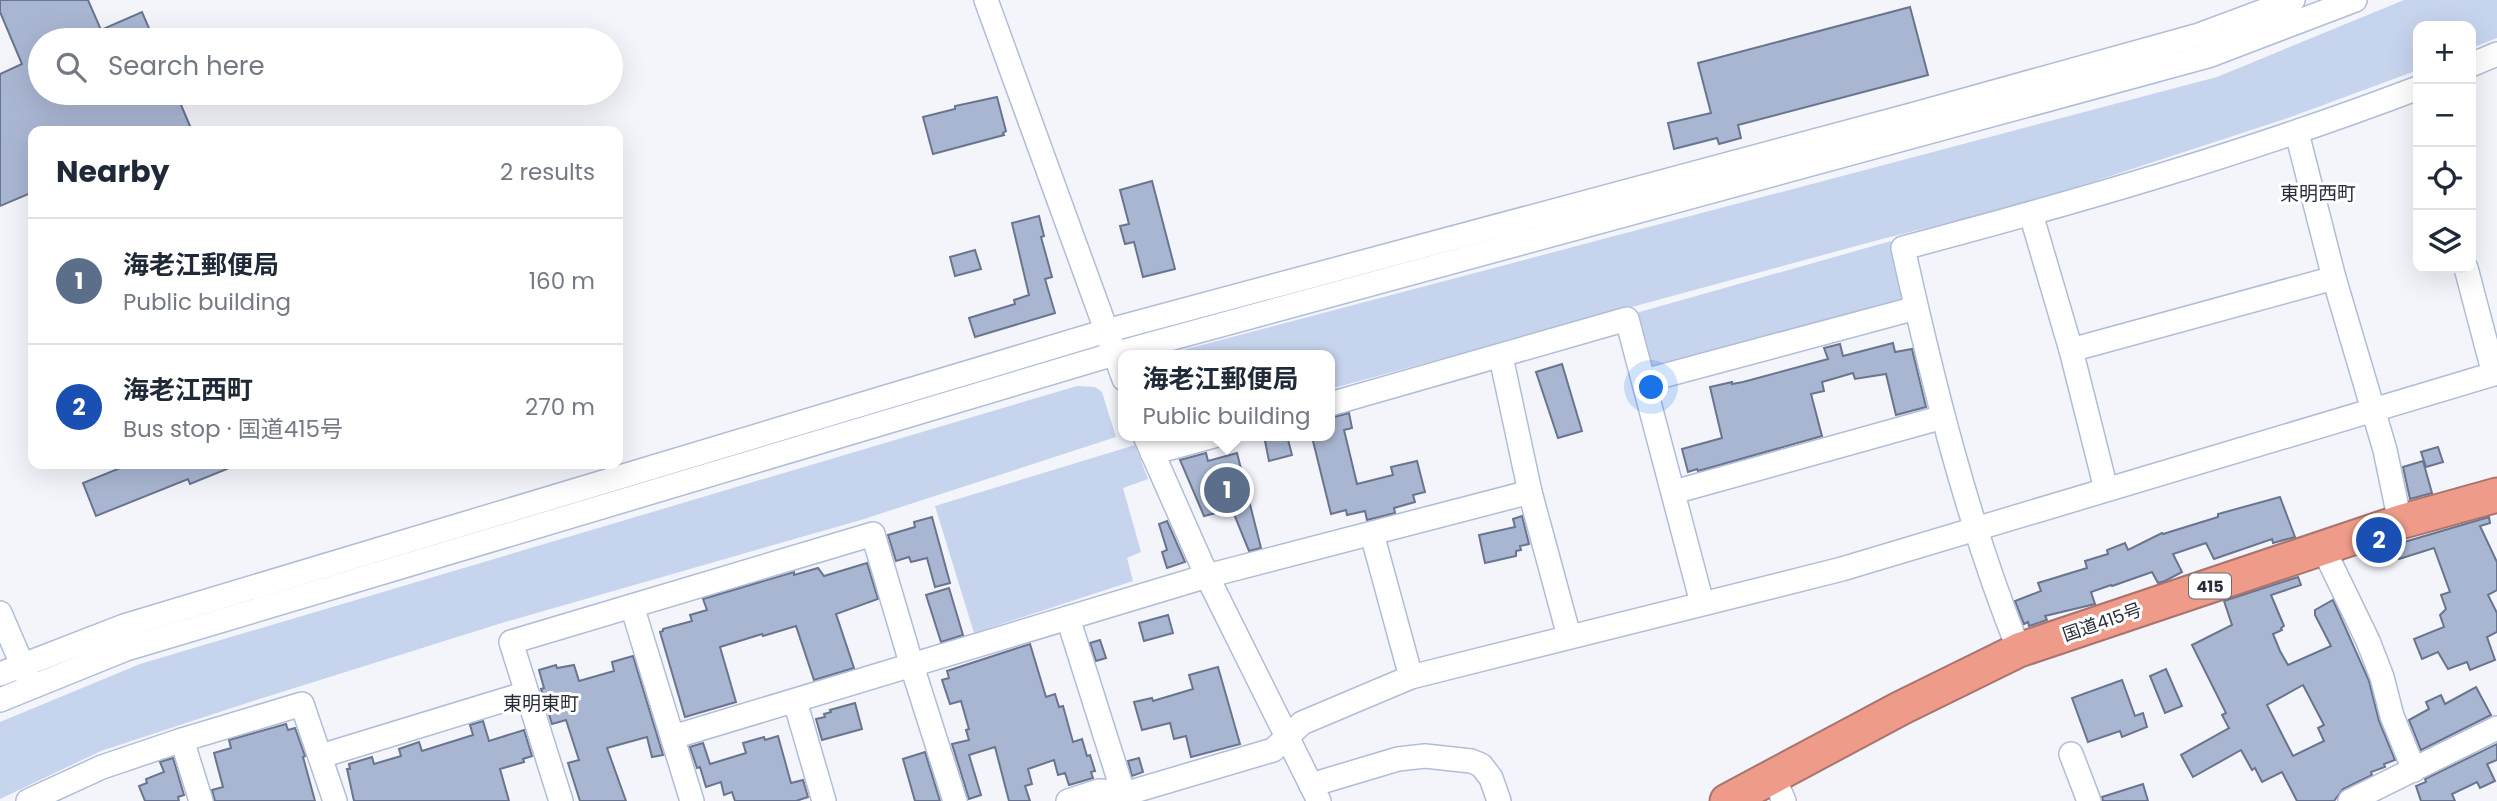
<!DOCTYPE html>
<meta charset="utf-8">
<style>
:root{--surface:#fff;--page:#f6f6f7;--text:#1f2937;--muted:#747a83;--line:#e0e1e3;--accent:#b45309}
body{margin:0;font-family:Poppins,"Noto Sans JP",sans-serif;background:var(--page);color:var(--text)}
.controls{position:absolute;right:21px;top:21px;display:grid;overflow:hidden;border-radius:14px;box-shadow:0 7px 28px #0002}
.controls button{width:63px;height:63px;display:grid;place-items:center;padding:0;border:0;border-bottom:2px solid var(--line);background:var(--surface);color:var(--text);font:35px sans-serif}
.you{position:absolute;left:1652px;top:388px;width:24px;height:24px;margin:-18px;border:5px solid #fff;border-radius:50%;background:#1a73e8;box-shadow:0 0 0 10px #1a73e833}
.badge{display:grid;place-items:center;width:46px;height:46px;border-radius:50%;background:var(--accent);color:#fff;font-size:23px;font-weight:700}
.pin{position:absolute;translate:-50% -50%;border:4px solid #fff;box-shadow:0 2px 7px #0006}
.popup{position:absolute;left:1118px;top:350px;width:217px;height:91px;box-sizing:border-box;display:grid;place-content:center;border-radius:14px;background:var(--surface);filter:drop-shadow(0 2px 5px #0005);font-size:23px;white-space:nowrap;color:var(--muted)}
.popup b{font-size:26px;color:var(--text)}
.popup::after{content:'';position:absolute;left:50%;top:100%;margin-left:-14px;border:14px solid transparent;border-top-color:var(--surface)}
.list{margin:0;padding:0;list-style:none}
h2{display:flex;justify-content:space-between;align-items:center;height:91px;margin:0;padding:0 28px;font-size:30px}
h2 small{font-size:23px;font-weight:400;color:var(--muted)}
.list li{display:grid;grid-template-columns:46px 1fr auto;gap:21px;align-items:center;box-sizing:border-box;height:126px;padding:0 28px;border-top:2px solid var(--line)}
.list b{display:block;font-size:26px;white-space:nowrap}
.list p{margin:0;font-size:23px;white-space:nowrap;color:var(--muted)}
.list em{font-size:23px;font-style:normal;color:var(--muted)}
.icon{flex:none;width:38px;height:38px;fill:none;stroke:currentColor;stroke-width:2;stroke-linecap:round;stroke-linejoin:round}
.map{position:relative;flex:none;width:2497px;height:801px;overflow:hidden}
.search{position:absolute;background:var(--surface);box-shadow:0 7px 28px #0002;left:28px;top:28px;width:595px;height:77px;display:flex;align-items:center;gap:18px;box-sizing:border-box;padding:0 24px;border-radius:38px;color:var(--muted);font-size:26px}
.panel{position:absolute;background:var(--surface);box-shadow:0 7px 28px #0002;left:28px;top:126px;width:595px;height:343px;border-radius:14px}
.map>svg:first-child{display:block}
</style>
<div class="map">
<svg width="2497" height="801" viewBox="0 0 2497 801">
<rect width="100%" height="100%" fill="#f3f5fb"/>
<g fill="#c7d4ee">
<polygon points="2404,0 2497,0 2497,38 2471,48 2471,26 2418,26 2418,70 2285,119 2031,202 1882,239 1330,389 1330,355 1164,355 2217,77"/>
<path d="M1891,241C1897,260 1910,287 1901,306L1658,369L1651,366L1636,313Z"/>
<polygon points="1077,386 1095,387 1102,392 1116,437 861,520 505,622 253,701 101,751 0,799 0,722 140,664"/>
<polygon points="1135,445 1148,479 1123,488 1141,552 1127,558 1133,581 974,633 935,506"/>
</g>
<g fill="#a9b6d2" stroke="#69758e" stroke-width="2" fill-rule="evenodd">
<polygon points="0,0 88,0 101,30 142,12 154,40 40,40 40,93 176,93 190,126 178,131 33,131 33,192 0,206 0,74 22,64 0,12"/>
<polygon points="1910,7 1928,75 1738,125 1741,138 1719,144 1717,138 1674,149 1668,123 1711,113 1698,63"/>
<polygon points="997,97 1006,131 1003,133 1004,135 933,154 923,117 955,109 955,106"/>
<polygon points="1152,181 1175,269 1143,277 1134,242 1125,244 1120,226 1129,224 1120,190"/>
<polygon points="1039,216 1044,236 1041,237 1052,277 1045,279 1055,313 975,337 969,318 1015,304 1014,300 1029,295 1012,223"/>
<polygon points="975,250 981,269 955,276 950,257"/>
<polygon points="1893,343 1895,352 1912,349 1926,407 1896,415 1886,374 1855,379 1853,373 1822,382 1824,391 1811,394 1822,436 1698,471 1697,469 1688,472 1682,449 1722,438 1710,387 1732,382 1732,384 1743,382 1828,359 1824,348 1840,344 1843,356"/>
<polygon points="1562,364 1582,431 1558,438 1536,372"/>
<polygon points="1349,413 1352,428 1344,430 1357,484 1393,475 1391,467 1417,461 1425,492 1413,495 1415,502 1394,508 1395,513 1367,520 1365,511 1347,515 1346,510 1331,514 1312,437 1330,436 1330,418"/>
<polygon points="1264,436 1287,436 1292,455 1269,461"/>
<polygon points="2438,447 2443,462 2426,467 2421,452"/>
<polygon points="1206,453 1208,461 1237,453 1261,548 1249,551 1232,509 1204,516 1180,460"/>
<polygon points="2423,461 2432,493 2410,499 2403,467"/>
<polygon points="130,464 239,464 190,484 188,479 96,516 83,483"/>
<polygon points="2280,497 2295,537 2273,543 2272,539 2214,559 2206,543 2173,554 2182,572 2165,581 2158,583 2152,572 2112,586 2111,585 2091,592 2095,604 2045,616 2047,620 2029,626 2028,622 2024,624 2015,601 2041,591 2038,583 2087,568 2085,561 2108,554 2107,550 2125,543 2128,550 2162,533 2163,534 2218,517 2218,514"/>
<polygon points="1522,516 1529,544 1520,546 1521,550 1516,551 1516,556 1485,563 1479,535 1515,527 1513,519"/>
<polygon points="932,517 950,583 935,587 927,558 911,562 909,557 896,561 888,535 915,527 914,522"/>
<polygon points="2489,517 2490,523 2480,526 2497,562 2497,590 2488,595 2497,613 2497,632 2487,637 2495,660 2470,670 2467,662 2448,669 2438,652 2422,659 2414,639 2444,627 2440,615 2446,609 2441,595 2450,592 2434,548 2399,559 2397,553 2387,556 2384,548"/>
<polygon points="1167,521 1185,562 1167,568 1162,552 1167,550 1159,524"/>
<polygon points="867,563 878,599 836,614 854,668 814,680 796,626 763,636 762,634 720,647 736,702 685,717 660,632 663,631 663,629 692,621 690,615 707,610 703,599 794,572 794,575 818,568 824,576"/>
<path d="M2298,577L2301,585L2271,595L2284,626L2281,628L2282,630L2273,634L2280,651L2288,665L2331,646L2315,615V610L2333,600L2369,681L2379,721L2395,760L2384,764L2385,767L2371,772L2372,775L2343,789L2334,801H2297L2282,772L2262,782L2255,768L2252,770L2241,750L2193,777L2181,755L2229,728L2222,715L2226,713L2192,645L2232,625L2224,601ZM2303,685L2324,725L2318,728L2324,741L2293,756L2267,705Z"/>
<polygon points="949,588 963,635 941,642 926,595"/>
<polygon points="1168,615 1173,633 1144,641 1139,623"/>
<polygon points="1100,640 1106,658 1096,661 1090,643"/>
<polygon points="1030,644 1046,697 1055,694 1059,707 1063,706 1073,742 1082,739 1087,756 1090,755 1095,771 1091,772 1093,778 1069,785 1065,773 1058,775 1054,760 1028,769 1032,784 1025,786 1030,801 1009,801 995,747 969,755 981,795 969,799 952,744 969,740 966,730 969,729 961,701 950,704 942,680 949,678 947,671"/>
<polygon points="633,656 663,755 652,757 647,737 607,748 626,801 580,801 568,763 579,760 566,720 552,724 541,689 544,688 539,670 556,665 557,668 574,665 579,681 614,671 612,662"/>
<polygon points="1218,667 1240,744 1191,757 1186,736 1174,739 1170,723 1142,730 1134,702 1152,698 1153,701 1193,689 1189,675"/>
<polygon points="2166,669 2182,706 2165,713 2150,676"/>
<polygon points="2122,680 2135,716 2143,713 2147,727 2122,737 2120,731 2088,742 2072,698"/>
<polygon points="2476,687 2491,715 2421,750 2409,720 2429,709 2426,702 2441,695 2445,704"/>
<polygon points="855,703 862,729 822,740 816,719 825,717 824,714 831,712 830,710"/>
<polygon points="483,721 489,741 524,730 532,756 523,759 524,762 500,769 509,801 354,801 347,769 350,769 349,764 372,757 374,764 401,756 399,749 419,742 422,751 473,735 470,725"/>
<polygon points="286,724 288,730 295,728 305,756 303,757 315,801 215,801 212,790 223,787 214,753 231,748 229,740"/>
<polygon points="778,736 791,783 803,780 808,797 796,801 735,801 732,792 724,795 721,782 706,787 700,767 697,768 690,747 703,743 710,764 746,753 743,743 764,737 765,740"/>
<polygon points="2497,744 2497,760 2487,764 2495,781 2480,788 2477,782 2452,794 2455,801 2421,801 2416,786 2426,782 2425,779"/>
<polygon points="925,752 940,801 915,801 903,759"/>
<polygon points="173,758 184,795 178,797 179,801 145,801 139,786 147,783 146,779 164,772 160,762"/>
<polygon points="1139,758 1143,772 1132,776 1128,761"/>
<polygon points="2143,784 2148,801 2103,801 2102,797"/>
</g>
<g fill="none" stroke-linecap="round" stroke-linejoin="round">
<g stroke="#b0bdd8" stroke-width="26">
<g id="minor">
<polyline points="986,0 1124,379"/>
<polyline points="2471,65 2497,54"/>
<polyline points="2297,133 2334,278 2385,450 2400,522"/>
<polyline points="2031,214 2071,350 2106,489"/>
<polyline points="2466,268 2494,374"/>
<polyline points="2071,350 2334,278"/>
<polyline points="1501,357 1530,492 1569,636"/>
<polyline points="1644,381 1916,308"/>
<polyline points="1330,404 1627,319 1702,603"/>
<polyline points="1145,436 1207,576 1319,801"/>
<polyline points="1152,453 1214,436"/>
<polyline points="1674,492 1943,417"/>
<polyline points="1372,534 1411,677"/>
<polyline points="2323,548 2368,641 2382,677 2392,716 2414,770"/>
<polyline points="632,606 692,801"/>
<polyline points="0,613 27,676"/>
<polyline points="1068,618 1123,792"/>
<path d="M2019,650C1967,521 1933,383 1903,248C2077,202 2250,152 2418,88"/>
<polyline points="0,674 124,626 1106,331 1911,115 2199,35 2293,0"/>
<polyline points="0,700 126,649 1114,354 2208,56 2355,0"/>
<polyline points="795,701 824,801"/>
<polyline points="673,737 1207,576 1530,492"/>
<polyline points="182,740 201,801"/>
<polyline points="2071,754 2089,801"/>
<polyline points="321,756 527,693"/>
<polyline points="1773,776 1784,801"/>
<polyline points="1311,785 1398,759 1425,756 1471,761 1481,765 1491,778 1499,801"/>
<polyline points="28,801 102,767 182,740 302,704 335,801"/>
<polyline points="561,801 511,642 873,534 912,666 955,801"/>
<polyline points="1068,801 1099,791 1131,792 1273,750 1302,723 1411,677 1842,569 2497,373"/>
<polyline points="2350,801 2497,728"/>
</g>
</g>
<g stroke="#a9746d" stroke-width="37">
<polyline id="highway" points="1727,801 1901,708 2019,650 2400,522 2497,495"/>
</g>
<use href="#minor" stroke="#fff" stroke-width="23"/>
<use href="#highway" stroke="#ee9b89" stroke-width="33"/>
</g>
<g text-anchor="middle" dominant-baseline="central" stroke-width="6" stroke-linejoin="round" paint-order="stroke">
<rect fill="#fff" stroke="#686c74" stroke-width="2" x="2189" y="573.5" width="42" height="25" rx="5"/>
<g font-size="16" font-weight="bold" fill="#282d38">
<text x="2210" y="586">415</text>
</g>
<g font-size="18" fill="#282d38" stroke="#fff">
<text transform="translate(2102 622) rotate(-19)">国道415号</text>
</g>
<g font-size="19" fill="#282d38" stroke="#fff">
<text x="2318" y="193">東明西町</text>
<text x="541" y="703">東明東町</text>
</g>
</g>
</svg>
<div class="controls">
<button>+</button>
<button>−</button>
<button><svg class="icon" aria-label="locate" viewBox="0 0 24 24"><circle cx="12" cy="12" r="6"/><path d="M12 2v4M12 18v4M2 12h4M18 12h4"/></svg></button>
<button><svg class="icon" aria-label="layers" viewBox="0 0 24 24"><path d="M12 4l9 5-9 5-9-5zM3 14l9 5 9-5"/></svg></button>
</div>
<div class="you"></div>
<div class="pin badge" style="left:1227px;top:490px;background:#5c6f8a">1</div>
<div class="popup"><b>海老江郵便局</b>Public building</div>
<div class="pin badge" style="left:2379px;top:540px;background:#1a4fb4">2</div>
<div class="search"><svg class="icon" aria-label="search" viewBox="0 0 24 24"><circle cx="10" cy="10" r="6"/><path d="M15 15l6 6"/></svg>Search here</div>
<section class="panel">
<h2>Nearby<small>2 results</small></h2>
<ul class="list">
<li><span class="badge" style="background:#5c6f8a">1</span><div><b>海老江郵便局</b><p>Public building</p></div><em>160 m</em></li>
<li><span class="badge" style="background:#1a4fb4">2</span><div><b>海老江西町</b><p>Bus stop · 国道415号</p></div><em>270 m</em></li>
</ul>
</section>
</div>
